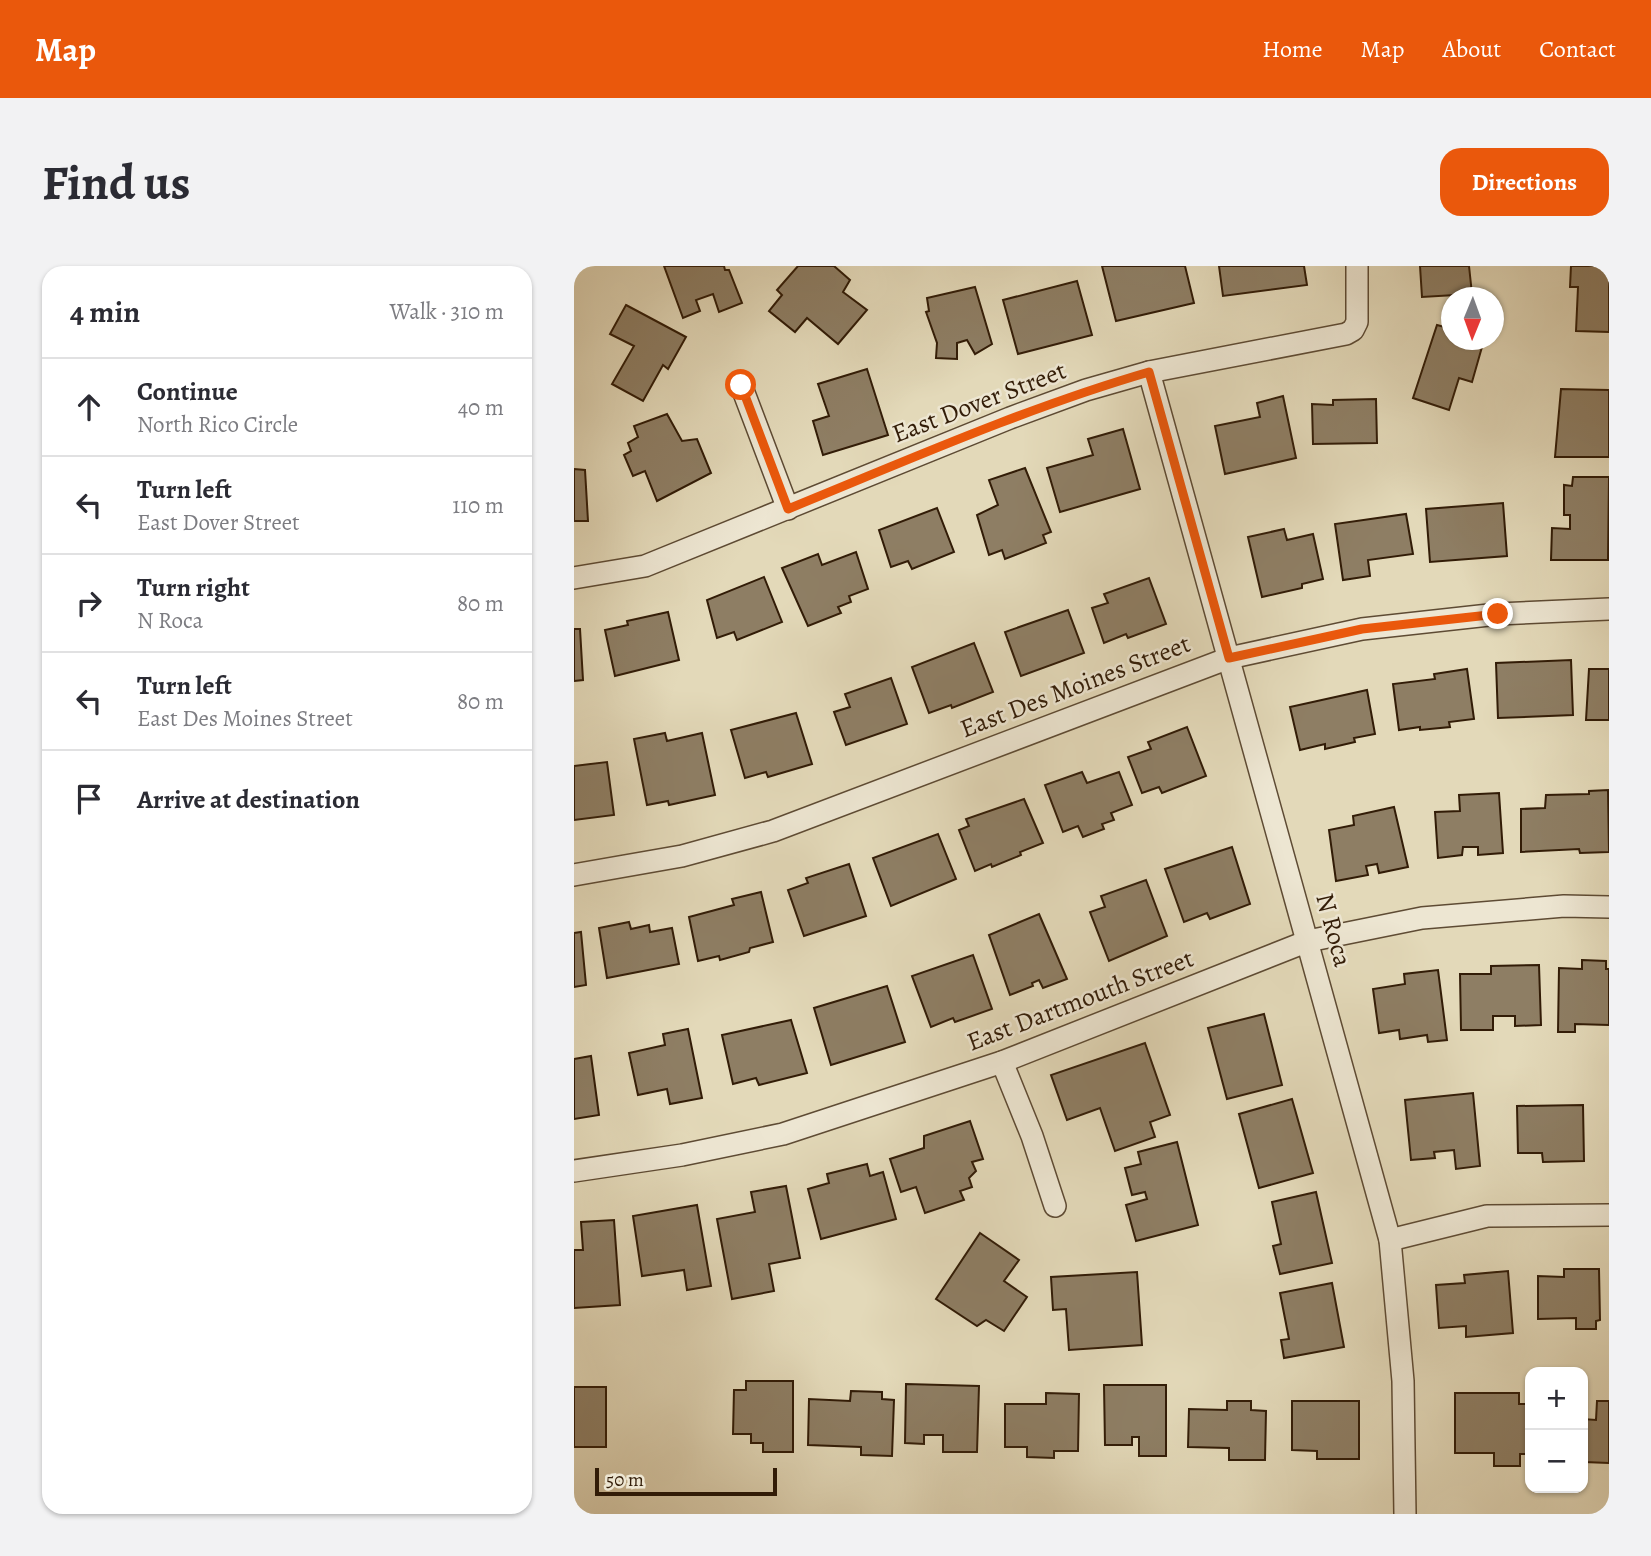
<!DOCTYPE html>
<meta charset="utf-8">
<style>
:root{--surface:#fff;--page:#f2f2f3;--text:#2b2b33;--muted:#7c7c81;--line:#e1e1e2;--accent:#ea580c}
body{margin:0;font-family:Alegreya,serif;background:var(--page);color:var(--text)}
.controls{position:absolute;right:21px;bottom:21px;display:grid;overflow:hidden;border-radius:14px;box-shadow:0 2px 5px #0004}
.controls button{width:63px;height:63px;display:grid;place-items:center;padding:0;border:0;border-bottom:2px solid var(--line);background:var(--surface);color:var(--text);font:35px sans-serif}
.compass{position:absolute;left:867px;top:21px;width:63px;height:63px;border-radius:50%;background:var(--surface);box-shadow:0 2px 5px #0004;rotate:181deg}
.scale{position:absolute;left:21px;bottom:18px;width:182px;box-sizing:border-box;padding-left:7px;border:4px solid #321c07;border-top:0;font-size:19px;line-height:24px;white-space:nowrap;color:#321c07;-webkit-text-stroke:5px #ede6d2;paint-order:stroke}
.stop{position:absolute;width:21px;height:21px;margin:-16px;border:5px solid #ea580c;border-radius:50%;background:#fff}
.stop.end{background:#ea580c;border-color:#fff;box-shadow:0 2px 7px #0008}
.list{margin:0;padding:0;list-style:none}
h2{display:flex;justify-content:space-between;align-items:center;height:91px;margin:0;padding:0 28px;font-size:30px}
h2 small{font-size:23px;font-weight:400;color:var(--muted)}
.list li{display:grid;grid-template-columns:46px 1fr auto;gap:21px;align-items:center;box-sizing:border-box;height:98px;padding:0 28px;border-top:2px solid var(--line)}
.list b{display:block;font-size:26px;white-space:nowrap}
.list p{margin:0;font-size:23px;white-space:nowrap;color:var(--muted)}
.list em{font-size:23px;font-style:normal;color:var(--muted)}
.icon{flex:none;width:38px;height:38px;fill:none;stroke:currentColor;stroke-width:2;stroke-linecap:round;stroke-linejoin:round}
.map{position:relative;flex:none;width:1035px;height:1248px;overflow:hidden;border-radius:21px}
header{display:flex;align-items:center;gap:42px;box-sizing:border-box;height:98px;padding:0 35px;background:var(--accent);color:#fff}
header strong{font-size:33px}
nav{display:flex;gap:38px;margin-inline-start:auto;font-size:24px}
.intro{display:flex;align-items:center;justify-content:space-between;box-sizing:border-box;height:168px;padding:0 42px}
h1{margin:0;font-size:49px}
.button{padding:18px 32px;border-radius:21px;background:var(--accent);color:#fff;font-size:24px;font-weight:700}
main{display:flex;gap:42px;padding:0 42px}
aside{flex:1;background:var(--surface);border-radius:21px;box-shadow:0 2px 5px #0004}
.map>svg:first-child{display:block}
</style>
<header>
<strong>Map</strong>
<nav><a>Home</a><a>Map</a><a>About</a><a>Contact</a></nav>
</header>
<div class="intro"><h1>Find us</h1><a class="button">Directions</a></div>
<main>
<aside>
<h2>4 min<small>Walk · 310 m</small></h2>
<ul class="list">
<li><svg class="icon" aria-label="ahead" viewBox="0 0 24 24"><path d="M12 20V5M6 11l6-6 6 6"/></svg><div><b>Continue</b><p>North Rico Circle</p></div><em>40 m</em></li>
<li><svg class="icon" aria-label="left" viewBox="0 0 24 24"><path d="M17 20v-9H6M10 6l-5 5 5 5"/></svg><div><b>Turn left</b><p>East Dover Street</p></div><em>110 m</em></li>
<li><svg class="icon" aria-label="right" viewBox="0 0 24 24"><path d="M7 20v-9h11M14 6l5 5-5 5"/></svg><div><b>Turn right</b><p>N Roca</p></div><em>80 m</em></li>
<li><svg class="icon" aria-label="left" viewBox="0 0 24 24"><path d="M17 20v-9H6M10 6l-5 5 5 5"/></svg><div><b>Turn left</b><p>East Des Moines Street</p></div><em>80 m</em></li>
<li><svg class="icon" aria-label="arrive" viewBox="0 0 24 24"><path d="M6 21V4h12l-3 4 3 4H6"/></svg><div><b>Arrive at destination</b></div></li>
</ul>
</aside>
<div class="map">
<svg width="1035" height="1248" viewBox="0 0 1035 1248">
<rect width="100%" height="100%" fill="#e3d9b9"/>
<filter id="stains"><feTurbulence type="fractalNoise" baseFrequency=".00286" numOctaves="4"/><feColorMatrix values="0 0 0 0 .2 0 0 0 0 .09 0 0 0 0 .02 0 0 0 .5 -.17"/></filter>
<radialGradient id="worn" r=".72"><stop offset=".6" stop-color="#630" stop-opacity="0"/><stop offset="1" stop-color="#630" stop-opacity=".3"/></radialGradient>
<g fill="#8e7e64" stroke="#321c07" stroke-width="2">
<polygon points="90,0 150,0 151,4 155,4 168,37 145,46 139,28 122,34 126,45 109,52"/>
<polygon points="224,0 260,0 276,14 269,26 293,44 264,78 233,52 221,66 195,45 208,29 203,24"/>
<polygon points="528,0 611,0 620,37 542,55"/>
<polygon points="645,0 730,0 733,19 649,30"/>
<polygon points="846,0 895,0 898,28 848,31"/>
<polygon points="997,0 1035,0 1035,66 1002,65 1004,21 996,21"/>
<polygon points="503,15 518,69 444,88 429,34"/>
<polygon points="401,21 418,78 401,88 393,74 383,77 383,93 362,92 363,77 352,46 355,45 353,32"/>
<polygon points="52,39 112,71 94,103 89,99 69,135 38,118 60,80 36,68"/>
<polygon points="863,59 878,63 878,74 910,74 898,116 885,112 875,144 839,132"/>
<polygon points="293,103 314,169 249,189 239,155 255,150 244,118"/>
<polygon points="987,123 1035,124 1035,191 981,191"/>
<polygon points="709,130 722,192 651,208 641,160 686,151 683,137"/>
<polygon points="802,133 803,177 739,178 738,138 759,139 759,134"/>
<polygon points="93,148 108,175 123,173 137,207 83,235 71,205 59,210 50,189 57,185 54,177 64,171 60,160"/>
<polygon points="549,163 566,223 486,246 473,202 519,189 514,173"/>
<polygon points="451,202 477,266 469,269 472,277 431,293 428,284 415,289 403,249 424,239 415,214"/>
<polygon points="0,203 11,204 14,255 0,255"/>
<polygon points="999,211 1035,211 1034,294 977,294 978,262 996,263 996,249 990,249 990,219 998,220"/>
<polygon points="929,237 933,290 856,296 852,243"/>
<polygon points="363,242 380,286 338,303 334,295 317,301 305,264"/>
<polygon points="832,248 839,288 794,294 796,310 769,314 761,258"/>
<polygon points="710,263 713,274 739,268 749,313 728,318 728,322 688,331 674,271"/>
<polygon points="282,286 294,323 275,330 277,336 264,341 267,347 234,360 208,302 244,288 248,299"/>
<polygon points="190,311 208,356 163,374 160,366 143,372 133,334"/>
<polygon points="575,312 592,358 554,372 552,368 530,377 518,342 534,337 530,328"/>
<polygon points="494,344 510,387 447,410 431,366"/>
<polygon points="94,346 105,394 41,410 31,364 54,359 53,355"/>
<polygon points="0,363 6,363 9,414 0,415"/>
<polygon points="400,377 419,426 378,442 377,439 355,447 338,401"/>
<polygon points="997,394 999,449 924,452 922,397"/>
<polygon points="893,403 900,453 875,456 876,461 846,464 846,461 825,464 819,418 861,413 860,408"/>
<polygon points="1015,403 1035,403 1035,454 1012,454"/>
<polygon points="317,412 333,458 272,479 260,446 276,441 271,428"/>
<polygon points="793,424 801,468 780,472 781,476 751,483 751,478 726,484 716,441"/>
<polygon points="222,447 238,498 194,511 192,506 171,512 157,464"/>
<polygon points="613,461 632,510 588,527 585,521 568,527 554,491 577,483 574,476"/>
<polygon points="91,467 93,475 128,467 141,529 95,539 94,535 73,539 60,473"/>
<polygon points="33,496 40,549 0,554 0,500"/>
<polygon points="508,506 513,517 545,506 558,539 537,547 540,554 528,558 530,563 509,571 504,560 489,566 471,519"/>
<polygon points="1034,524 1035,586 1006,587 1005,583 947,586 947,543 971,542 972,529 1015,528 1015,525"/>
<polygon points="925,527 929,587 904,589 904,581 889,581 888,589 864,592 861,546 886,545 885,529"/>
<polygon points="450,533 469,577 446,586 447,589 418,601 417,598 401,605 385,564 395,560 392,553"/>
<polygon points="820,541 834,601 805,607 803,598 792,600 794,609 762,615 755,564 780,559 779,550"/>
<polygon points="364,568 382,613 317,640 299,592"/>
<polygon points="658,581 676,638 636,653 633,647 610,656 591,603"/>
<polygon points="275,598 292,650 230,670 214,624 234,617 232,612"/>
<polygon points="572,614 593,670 535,695 516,646 531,641 527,630"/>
<polygon points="187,626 199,676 176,682 175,686 146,694 145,690 124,695 115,651 160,639 158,633"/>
<polygon points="465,648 493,713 469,722 465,714 458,717 459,720 436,729 415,669"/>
<polygon points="55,656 57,663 75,659 76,666 98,662 105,698 33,712 25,662"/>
<polygon points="7,666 12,719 0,721 0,667"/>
<polygon points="399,689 418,743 381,756 379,752 357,761 338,710"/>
<polygon points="1008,694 1032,695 1032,703 1035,703 1035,759 1001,758 1001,766 984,766 985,702 1008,703"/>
<polygon points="965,699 967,759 941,760 941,750 919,750 919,764 887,764 886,708 917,708 917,700"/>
<polygon points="864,704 873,774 854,776 853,769 826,773 825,764 805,767 799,723 831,718 830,708"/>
<polygon points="313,720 331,776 257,799 240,742"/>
<polygon points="690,748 708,819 653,833 634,762"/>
<polygon points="217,754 233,807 185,819 182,812 159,818 148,769"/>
<polygon points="114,763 128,832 96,838 93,823 64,829 55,787 91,779 89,768"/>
<polygon points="571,777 596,849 576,856 581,871 541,885 526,842 493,854 477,809"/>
<polygon points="17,790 25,849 0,853 0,793"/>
<polygon points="899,827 906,900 882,903 880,884 860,886 861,892 837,894 831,834"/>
<polygon points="718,833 739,907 685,922 665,848"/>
<polygon points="1009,839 1010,895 969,896 968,887 944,887 943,840"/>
<polygon points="396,855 409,893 398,896 402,905 395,912 398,921 386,925 390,934 351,947 342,921 327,926 316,893 350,882 350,870"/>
<polygon points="603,876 624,959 562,975 552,939 573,933 571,926 558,929 551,902 567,898 564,886"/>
<polygon points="293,898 296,910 309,906 322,953 247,973 234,923 255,917 253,908"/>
<polygon points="212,920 226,992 195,998 200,1025 158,1033 143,953 181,946 177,926"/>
<polygon points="742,926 758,997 706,1008 699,980 707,978 698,936"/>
<polygon points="123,939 137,1020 113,1024 110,1004 68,1010 59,950"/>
<polygon points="40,954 46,1039 0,1042 0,984 9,984 7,956"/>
<polygon points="406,967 445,994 430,1015 453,1031 430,1065 412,1054 403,1060 362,1033"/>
<polygon points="990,1003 1025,1003 1026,1054 1022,1055 1022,1063 1002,1063 1002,1052 964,1053 964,1010 990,1011"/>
<polygon points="934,1005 939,1067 892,1071 892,1060 865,1062 862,1019 891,1017 890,1009"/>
<polygon points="563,1006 568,1079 495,1084 492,1043 479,1044 477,1011"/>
<polygon points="758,1017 770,1081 710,1092 707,1074 715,1073 706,1027"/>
<polygon points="172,1115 219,1115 219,1186 189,1186 189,1177 177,1177 177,1168 159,1168 160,1124 172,1124"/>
<polygon points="332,1118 405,1120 403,1186 369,1186 369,1169 350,1169 350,1178 331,1177"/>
<polygon points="530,1119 592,1119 592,1190 565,1190 565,1171 558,1171 558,1179 531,1179"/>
<rect x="0" y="1121" width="32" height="60"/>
<polygon points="277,1125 308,1126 308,1133 320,1134 318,1190 287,1189 287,1181 234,1179 235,1133 276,1135"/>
<polygon points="472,1127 505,1128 504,1185 480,1185 480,1192 453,1191 453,1181 431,1181 431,1138 472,1138"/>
<polygon points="881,1127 945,1127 945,1138 956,1138 956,1188 946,1188 946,1200 920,1200 920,1187 881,1187"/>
<polygon points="653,1135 677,1135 677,1144 692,1145 691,1194 655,1194 655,1182 614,1181 615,1143 653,1144"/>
<polygon points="718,1135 785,1135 785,1193 743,1193 743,1185 718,1184"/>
<polygon points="1023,1135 1035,1135 1035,1197 1010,1196 1009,1189 1009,1153 1022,1154"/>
</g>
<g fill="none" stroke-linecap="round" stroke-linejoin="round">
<g stroke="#5e4b34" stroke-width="24">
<g id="minor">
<polyline points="575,106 816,974 829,1115 831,1248"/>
<polyline points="167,119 214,243"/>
<polyline points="0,312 71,300 436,152 512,124 575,106 772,68 779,64 783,56 783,0"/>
<polyline points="0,609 108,590 199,565 655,392 788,363 924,348 1035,343"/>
<polyline points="428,796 458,870 481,940"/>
<polyline points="0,905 108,889 209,868 428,796 734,675 848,652 990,640 1035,641"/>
<polyline points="816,974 913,950 1035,949"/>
</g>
</g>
<use href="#minor" stroke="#ede6d2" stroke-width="21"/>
</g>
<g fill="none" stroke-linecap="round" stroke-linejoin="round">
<path stroke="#ea580c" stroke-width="9" d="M167,119L214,243C334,194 452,142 575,106L655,392L788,363L924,348"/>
</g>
<g text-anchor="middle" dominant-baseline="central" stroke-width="5" stroke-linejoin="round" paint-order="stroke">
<g font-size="26" fill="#321c07" stroke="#ede6d2">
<text transform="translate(405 136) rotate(-21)">East Dover Street</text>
<text transform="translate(501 420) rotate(-21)">East Des Moines Street</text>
<text transform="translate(760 664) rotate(75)">N Roca</text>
<text transform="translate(506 734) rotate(-21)">East Dartmouth Street</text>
</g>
</g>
<rect width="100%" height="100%" filter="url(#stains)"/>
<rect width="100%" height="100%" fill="url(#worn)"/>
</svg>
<div class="controls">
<button>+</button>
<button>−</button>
</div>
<svg class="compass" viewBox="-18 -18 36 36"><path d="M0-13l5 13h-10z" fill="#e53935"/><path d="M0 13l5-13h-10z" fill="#7c7c81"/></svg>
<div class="scale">50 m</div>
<div class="stop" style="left:167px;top:119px"></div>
<div class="stop end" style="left:924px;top:348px"></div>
</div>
</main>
